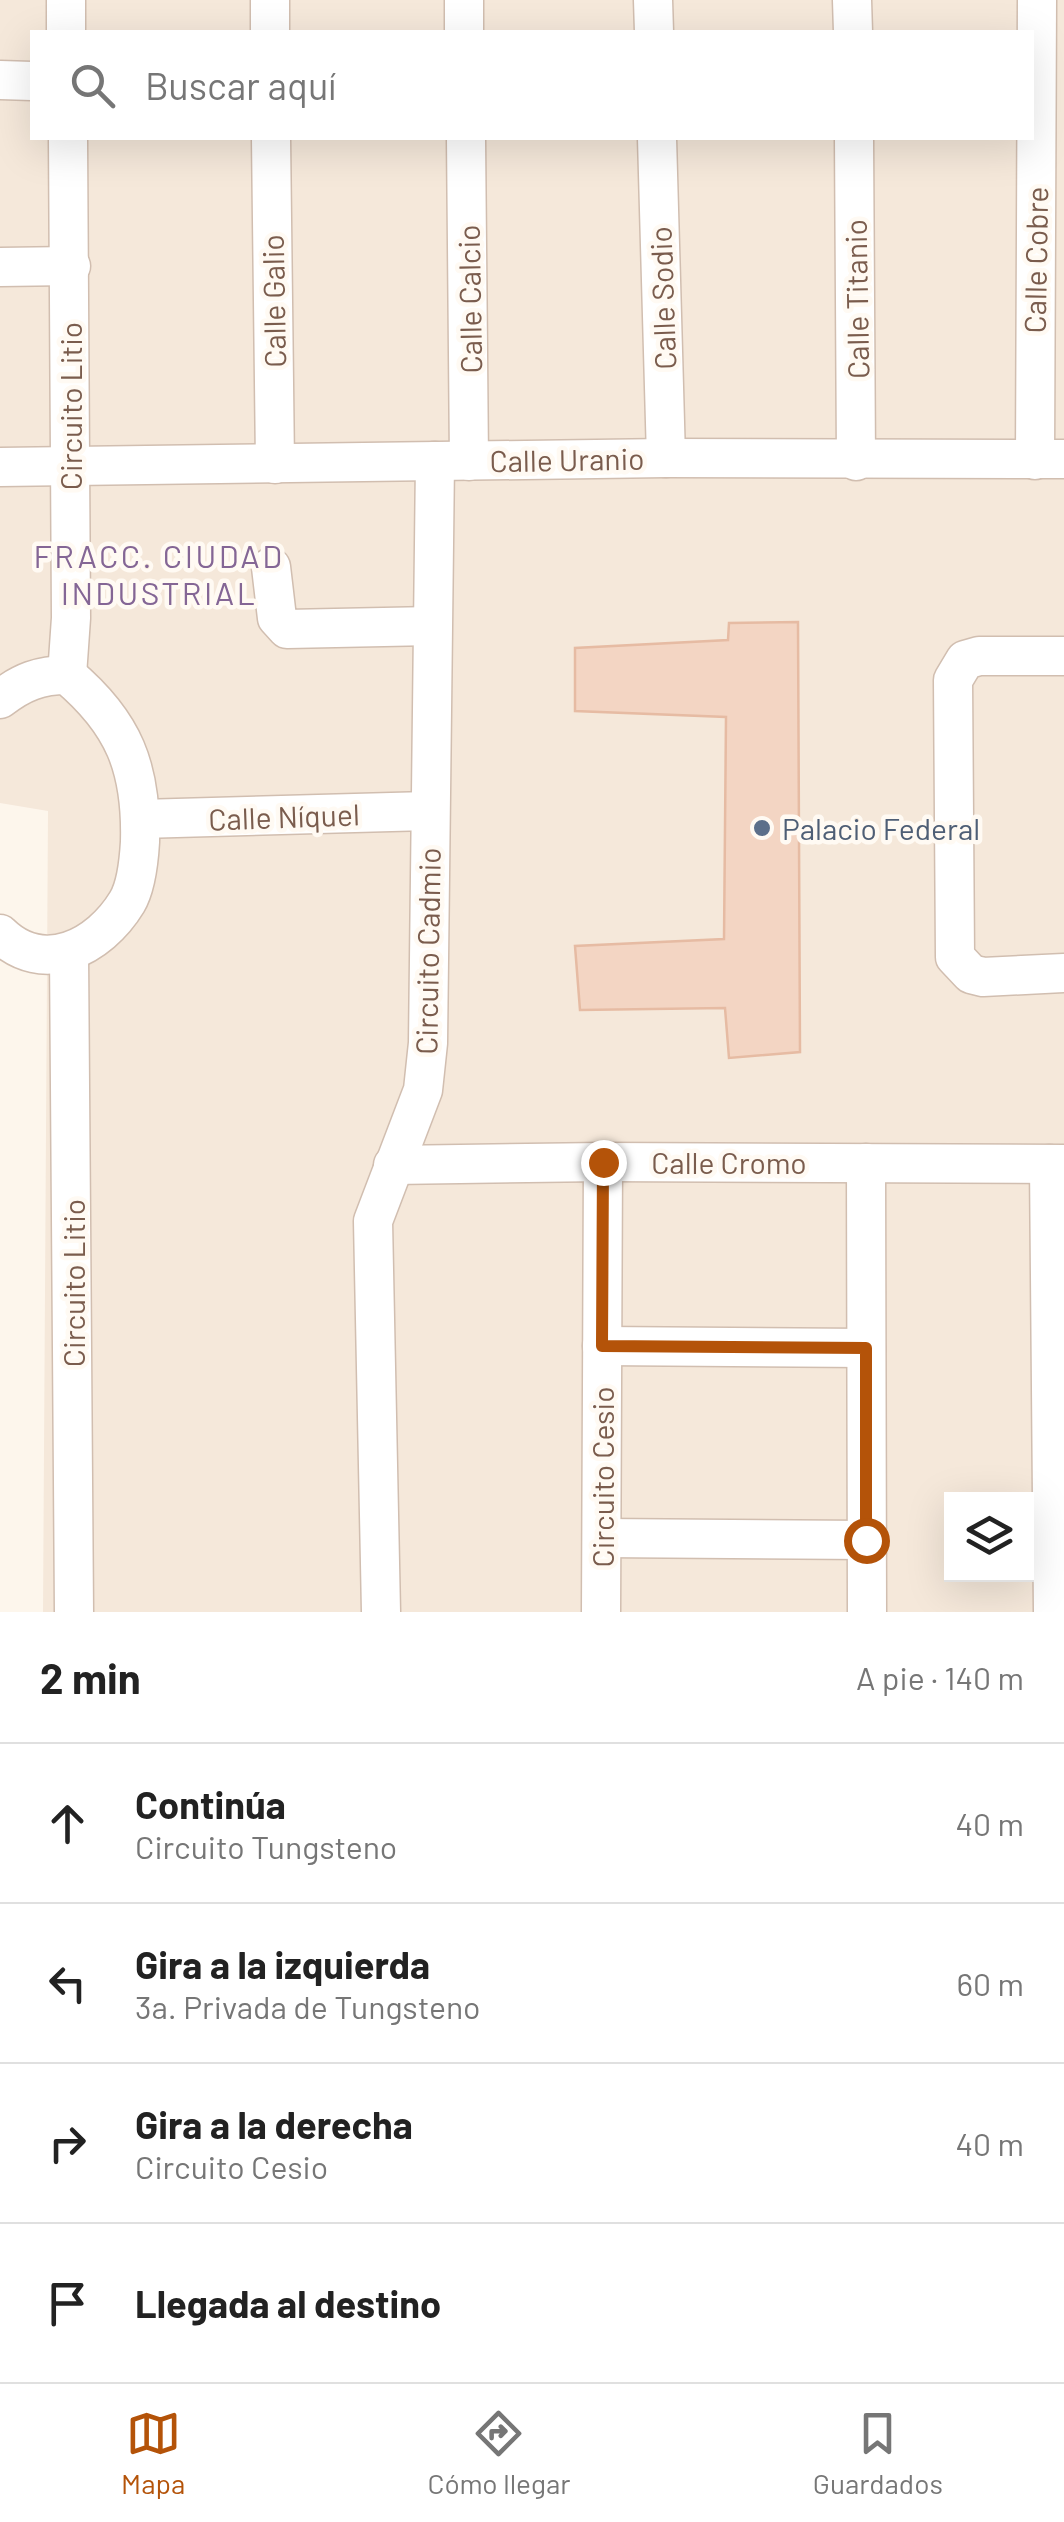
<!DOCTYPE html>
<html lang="es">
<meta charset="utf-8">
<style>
:root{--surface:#fff;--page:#f6f6f6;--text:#222;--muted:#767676;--line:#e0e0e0;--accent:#b45309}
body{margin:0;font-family:Barlow,sans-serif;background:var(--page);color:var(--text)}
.controls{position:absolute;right:30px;bottom:30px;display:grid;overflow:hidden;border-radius:0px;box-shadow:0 10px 40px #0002}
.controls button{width:90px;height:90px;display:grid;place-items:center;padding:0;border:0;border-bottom:2px solid var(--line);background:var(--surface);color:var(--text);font:50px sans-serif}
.stop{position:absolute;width:30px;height:30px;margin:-22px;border:8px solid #b45309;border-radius:50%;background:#fff}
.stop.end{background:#b45309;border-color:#fff;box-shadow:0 2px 10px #0008}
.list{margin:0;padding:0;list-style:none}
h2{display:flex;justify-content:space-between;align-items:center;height:130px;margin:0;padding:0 40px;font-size:42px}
h2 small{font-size:32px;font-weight:400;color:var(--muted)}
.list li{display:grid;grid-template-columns:65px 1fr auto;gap:30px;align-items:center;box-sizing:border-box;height:160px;padding:0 40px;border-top:2px solid var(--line)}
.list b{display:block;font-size:38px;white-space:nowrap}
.list p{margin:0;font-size:32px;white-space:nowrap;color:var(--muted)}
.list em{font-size:32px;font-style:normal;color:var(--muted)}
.icon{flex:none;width:55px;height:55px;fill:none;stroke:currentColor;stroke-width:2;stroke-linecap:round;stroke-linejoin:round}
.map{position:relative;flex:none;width:1064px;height:1612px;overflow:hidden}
.search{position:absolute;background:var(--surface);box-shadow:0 10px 40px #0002;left:30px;right:30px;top:30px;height:110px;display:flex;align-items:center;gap:25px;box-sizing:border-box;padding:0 35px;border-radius:0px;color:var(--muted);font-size:38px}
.sheet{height:770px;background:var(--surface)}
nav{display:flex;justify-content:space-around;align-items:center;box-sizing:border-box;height:140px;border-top:2px solid var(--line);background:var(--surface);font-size:28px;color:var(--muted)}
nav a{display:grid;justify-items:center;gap:5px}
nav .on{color:var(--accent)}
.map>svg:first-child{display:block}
</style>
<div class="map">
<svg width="1064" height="1612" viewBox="0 0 1064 1612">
<rect width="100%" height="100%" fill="#fdf6ec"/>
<path fill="#f5e8da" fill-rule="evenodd" d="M0,0H1064V1612H43L48,811L0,803ZM32,32H1032V138H32ZM952,1500H1026V1574H952Z"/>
<polygon fill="#f3d5c3" stroke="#e6bba3" stroke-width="2.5" points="798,622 800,1052 729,1058 725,1008 580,1010 575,946 724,939 726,717 575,711 575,648 728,640 729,623"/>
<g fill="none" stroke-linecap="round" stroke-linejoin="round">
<g stroke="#d1beb0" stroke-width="41">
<g id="minor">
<polyline points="66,0 66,32"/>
<polyline points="270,0 270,32"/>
<polyline points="464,0 464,32"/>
<polyline points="653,0 654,32"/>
<polyline points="852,0 853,32"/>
<polyline points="0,80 32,81"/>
<polyline points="271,138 275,464"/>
<polyline points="466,138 469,461"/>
<polyline points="657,138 666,458"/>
<polyline points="854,138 856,461"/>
<polyline points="0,267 71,266"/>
<polyline points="1035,460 1037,0"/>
<polyline points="0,467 666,458 1064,459"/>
<polyline points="271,567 277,618 287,629 432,626"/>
<polyline points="1064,656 979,656 965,660 953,680 955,957 971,974 983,977 1064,973"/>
<polyline points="67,675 71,618 68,138"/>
<path d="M0,699C22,682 40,675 67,675C124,723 142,768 140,842C139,859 136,887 127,902C99,948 43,976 0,934"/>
<polyline points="141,819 428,811"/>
<polyline points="69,954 74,1612"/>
<polyline points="866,1163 867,1612"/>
<polyline points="1049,1164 1053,1612"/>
<polyline points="393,1165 603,1162 1064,1164"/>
<polyline points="602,1346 866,1348"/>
<polyline points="602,1538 866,1540"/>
<polyline points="381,1612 373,1221 423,1090 428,1043 435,461"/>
<polyline points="601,1612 603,1162"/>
</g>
</g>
<use href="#minor" stroke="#fff" stroke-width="38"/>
</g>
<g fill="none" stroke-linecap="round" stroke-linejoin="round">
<polyline stroke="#b45309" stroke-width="12" points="603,1162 602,1346 866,1348 866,1540"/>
</g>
<circle fill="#5c6f8a" stroke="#fffaf3" stroke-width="4" cx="762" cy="828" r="10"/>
<g text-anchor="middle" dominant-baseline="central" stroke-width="9" stroke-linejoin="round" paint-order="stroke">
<g font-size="30" fill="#7a5c4d" stroke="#fffaf3">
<text transform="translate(1035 260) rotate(-89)">Calle Cobre</text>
<text transform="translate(662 298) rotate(-92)">Calle Sodio</text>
<text transform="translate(469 299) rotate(-91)">Calle Calcio</text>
<text transform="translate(856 299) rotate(-91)">Calle Titanio</text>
<text transform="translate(273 301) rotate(-91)">Calle Galio</text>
<text transform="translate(70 406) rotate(-90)">Circuito Litio</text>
<text transform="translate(567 459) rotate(-1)">Calle Uranio</text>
<text transform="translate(284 816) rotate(-2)">Calle Níquel</text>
<text transform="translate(427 951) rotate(-89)">Circuito Cadmio</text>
<text x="729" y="1162">Calle Cromo</text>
<text transform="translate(73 1283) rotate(-90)">Circuito Litio</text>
<text transform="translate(602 1477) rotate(-90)">Circuito Cesio</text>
</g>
<g font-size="30" fill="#4e5e75" stroke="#fffaf3" text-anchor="start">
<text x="782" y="828">Palacio Federal</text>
</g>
<g font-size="32" letter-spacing="2.5" fill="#846695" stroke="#fffaf3">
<text x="159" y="555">FRACC. CIUDAD<tspan x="159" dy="37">INDUSTRIAL</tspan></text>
</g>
</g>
</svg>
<div class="controls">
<button><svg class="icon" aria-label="layers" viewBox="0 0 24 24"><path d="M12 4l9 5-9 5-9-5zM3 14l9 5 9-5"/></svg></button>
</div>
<div class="stop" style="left:866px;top:1540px"></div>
<div class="stop end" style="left:603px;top:1162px"></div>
<div class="search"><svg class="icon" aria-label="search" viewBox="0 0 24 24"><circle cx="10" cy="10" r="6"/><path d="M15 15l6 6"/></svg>Buscar aquí</div>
</div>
<section class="sheet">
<h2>2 min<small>A pie · 140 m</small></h2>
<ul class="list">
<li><svg class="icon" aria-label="ahead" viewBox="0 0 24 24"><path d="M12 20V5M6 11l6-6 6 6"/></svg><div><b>Continúa</b><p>Circuito Tungsteno</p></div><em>40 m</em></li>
<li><svg class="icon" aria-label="left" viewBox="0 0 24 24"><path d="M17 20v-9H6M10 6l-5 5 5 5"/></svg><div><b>Gira a la izquierda</b><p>3a. Privada de Tungsteno</p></div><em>60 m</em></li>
<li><svg class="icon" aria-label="right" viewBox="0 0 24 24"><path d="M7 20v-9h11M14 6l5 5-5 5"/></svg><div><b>Gira a la derecha</b><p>Circuito Cesio</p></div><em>40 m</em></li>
<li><svg class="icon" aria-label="arrive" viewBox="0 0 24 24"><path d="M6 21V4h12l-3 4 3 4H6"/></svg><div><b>Llegada al destino</b></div></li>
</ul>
</section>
<nav>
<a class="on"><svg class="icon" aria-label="map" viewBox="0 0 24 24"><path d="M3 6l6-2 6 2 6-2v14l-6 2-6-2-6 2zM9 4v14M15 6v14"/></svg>Mapa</a>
<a><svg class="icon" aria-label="directions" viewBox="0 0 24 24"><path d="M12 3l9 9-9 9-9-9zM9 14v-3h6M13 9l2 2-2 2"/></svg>Cómo llegar</a>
<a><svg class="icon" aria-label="saved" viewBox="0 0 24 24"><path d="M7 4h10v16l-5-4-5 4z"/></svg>Guardados</a>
</nav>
